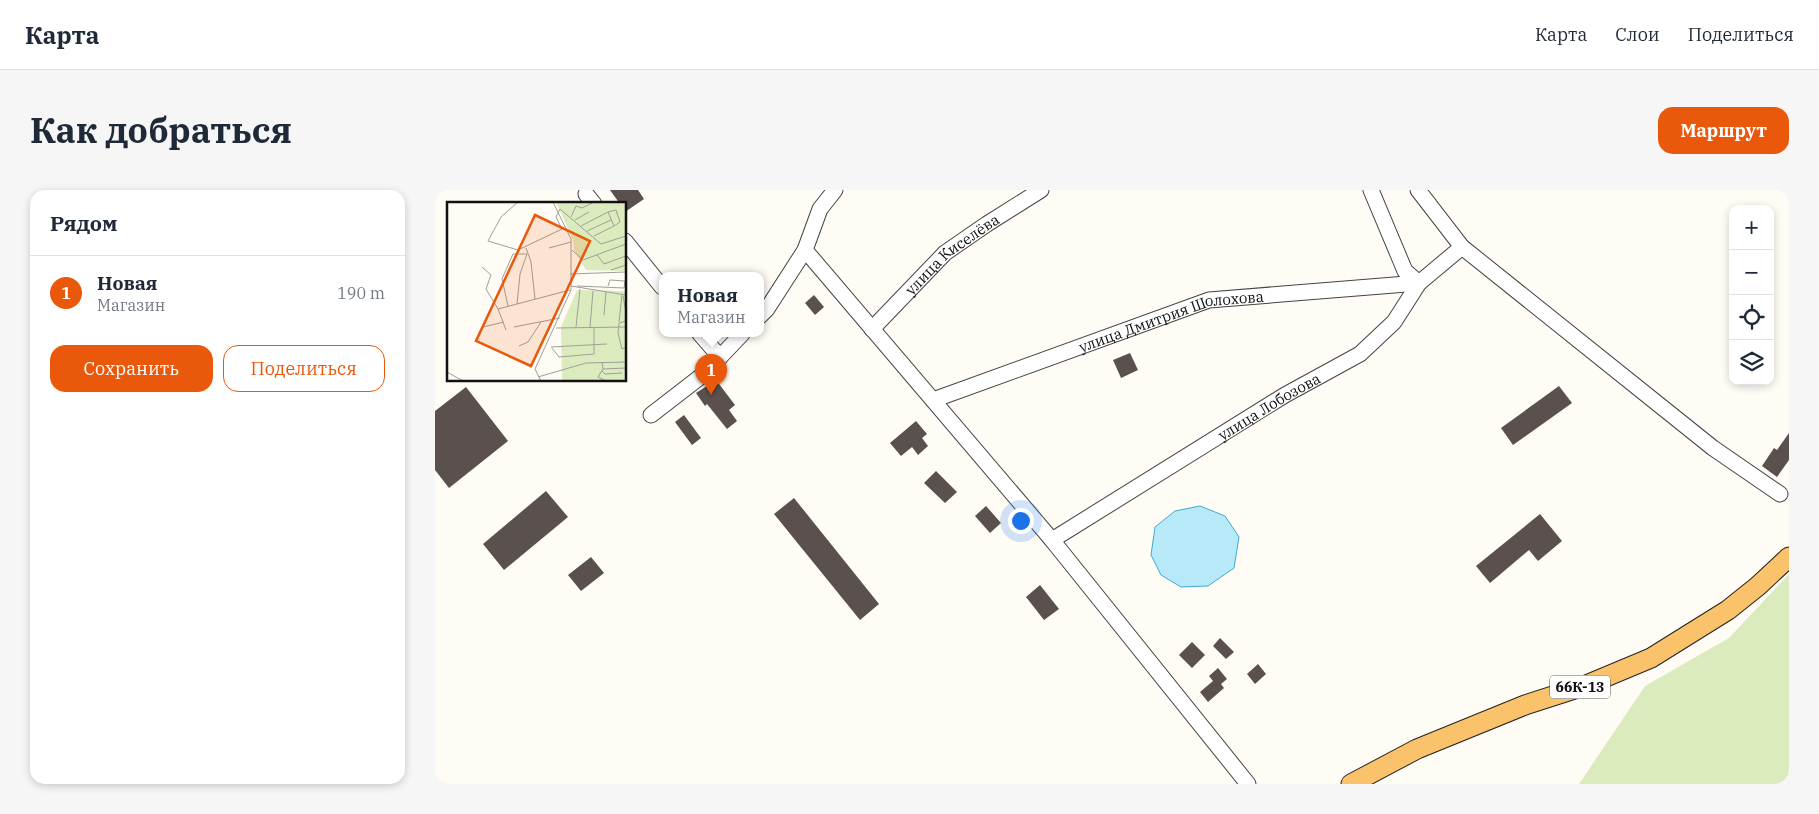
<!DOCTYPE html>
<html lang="ru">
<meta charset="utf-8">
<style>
:root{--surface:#fff;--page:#f6f6f7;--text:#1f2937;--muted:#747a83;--line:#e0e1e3;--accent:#ea580c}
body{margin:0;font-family:"IBM Plex Serif",serif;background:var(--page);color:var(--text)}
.controls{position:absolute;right:15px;top:15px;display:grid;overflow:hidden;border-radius:10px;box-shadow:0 2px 8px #0003}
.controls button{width:45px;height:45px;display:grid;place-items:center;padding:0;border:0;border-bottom:1px solid var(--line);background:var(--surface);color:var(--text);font:25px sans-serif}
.you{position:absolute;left:585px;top:330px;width:18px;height:18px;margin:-12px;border:4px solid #fff;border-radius:50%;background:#1a73e8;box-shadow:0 0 0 8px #1a73e833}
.badge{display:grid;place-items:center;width:32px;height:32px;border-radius:50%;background:var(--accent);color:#fff;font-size:16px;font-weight:700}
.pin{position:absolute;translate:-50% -41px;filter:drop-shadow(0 1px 2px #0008)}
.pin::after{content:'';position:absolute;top:26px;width:18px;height:15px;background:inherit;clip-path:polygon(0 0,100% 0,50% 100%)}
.popup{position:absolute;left:224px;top:82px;width:105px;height:65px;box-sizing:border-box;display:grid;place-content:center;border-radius:10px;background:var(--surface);filter:drop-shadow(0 1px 4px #0005);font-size:16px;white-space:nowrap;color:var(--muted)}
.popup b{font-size:19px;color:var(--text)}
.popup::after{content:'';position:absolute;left:50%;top:100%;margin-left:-10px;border:10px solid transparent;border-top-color:var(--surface)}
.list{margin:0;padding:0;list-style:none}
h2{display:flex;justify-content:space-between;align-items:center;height:65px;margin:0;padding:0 20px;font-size:21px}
h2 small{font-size:16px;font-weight:400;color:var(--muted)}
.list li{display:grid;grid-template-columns:32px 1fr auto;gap:15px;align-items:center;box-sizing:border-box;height:75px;padding:0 20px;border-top:1px solid var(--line)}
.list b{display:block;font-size:19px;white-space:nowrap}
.list p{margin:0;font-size:16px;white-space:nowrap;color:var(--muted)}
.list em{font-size:16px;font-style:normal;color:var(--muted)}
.actions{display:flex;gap:10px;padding:15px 20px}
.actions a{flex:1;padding:11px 0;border:1px solid var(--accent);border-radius:15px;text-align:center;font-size:18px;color:var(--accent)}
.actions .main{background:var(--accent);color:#fff}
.icon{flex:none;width:28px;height:28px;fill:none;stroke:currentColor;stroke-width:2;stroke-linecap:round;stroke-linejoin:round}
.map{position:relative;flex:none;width:1354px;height:594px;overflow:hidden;border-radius:15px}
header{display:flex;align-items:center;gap:30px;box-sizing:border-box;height:70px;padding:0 25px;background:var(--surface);border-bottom:1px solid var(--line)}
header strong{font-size:24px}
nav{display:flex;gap:28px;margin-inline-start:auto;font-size:18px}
.intro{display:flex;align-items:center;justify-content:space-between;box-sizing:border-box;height:120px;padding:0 30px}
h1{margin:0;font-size:35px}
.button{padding:12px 22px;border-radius:15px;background:var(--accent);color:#fff;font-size:18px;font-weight:700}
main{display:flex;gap:30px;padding:0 30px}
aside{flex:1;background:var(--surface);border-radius:15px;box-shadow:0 2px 8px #0003}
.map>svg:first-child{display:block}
</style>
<header>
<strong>Карта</strong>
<nav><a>Карта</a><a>Слои</a><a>Поделиться</a></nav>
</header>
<div class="intro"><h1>Как добраться</h1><a class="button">Маршрут</a></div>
<main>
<aside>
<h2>Рядом<small></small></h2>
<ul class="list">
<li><span class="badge">1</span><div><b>Новая</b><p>Магазин</p></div><em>190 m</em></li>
</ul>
<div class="actions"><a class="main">Сохранить</a><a>Поделиться</a></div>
</aside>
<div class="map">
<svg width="1354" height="594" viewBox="0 0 1354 594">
<rect width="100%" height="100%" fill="#fffcf5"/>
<polygon fill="#dcebbd" points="1354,384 1354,594 1144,594 1210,496 1294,448"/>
<polygon fill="#b8e9f8" stroke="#3eabd0" points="765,316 790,326 804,347 799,378 773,396 746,397 726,385 716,365 720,337 740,321"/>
<g fill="#5a504d">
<polygon points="175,0 203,0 209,9 190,22 190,14 185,14"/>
<polygon points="379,105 389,117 380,125 370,113"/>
<polygon points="695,163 703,180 686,188 678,170"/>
<polygon points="281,190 300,215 294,220 302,231 292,239 272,214 270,216 261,203"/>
<polygon points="1124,196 1137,213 1078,255 1066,238"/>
<polygon points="31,197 73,251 14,298 0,280 0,221"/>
<polygon points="249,225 266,248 257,255 240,232"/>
<polygon points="481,231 492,244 487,248 493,256 483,265 477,257 466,266 455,253"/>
<polygon points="1354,243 1354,270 1342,287 1327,276 1339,258 1342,260"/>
<polygon points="501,281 522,302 510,313 489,293"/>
<polygon points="111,301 133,327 69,380 48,354"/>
<polygon points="359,308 444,414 425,430 339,324"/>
<polygon points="551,316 566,333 555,343 540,326"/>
<polygon points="1105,324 1127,351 1103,371 1094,360 1055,393 1041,376"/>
<polygon points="156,367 169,383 146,401 133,385"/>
<polygon points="605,395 624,419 609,430 591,407"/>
<polygon points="785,448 799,462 791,469 778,456"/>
<polygon points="757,452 770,465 757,478 744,465"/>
<polygon points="823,474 831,484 820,494 812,484"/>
<polygon points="783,478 792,489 786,494 789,498 773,512 765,502 778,491 774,486"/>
</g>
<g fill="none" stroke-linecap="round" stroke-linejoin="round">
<g stroke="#444" stroke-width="17">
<g id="minor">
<polyline points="400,0 385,19 370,60 617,350 813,594"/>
<polyline points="936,0 970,81 984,93"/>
<polyline points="983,0 1027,57 1278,258 1345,304"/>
<polyline points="151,4 159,14"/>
<polyline points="190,51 227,97"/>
<polyline points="325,126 332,119 370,60"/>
<path id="s1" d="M437,139L510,63L552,34L606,0"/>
<polyline points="265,144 285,167"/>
<path id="s2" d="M498,210L774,110L984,93"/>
<polyline points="216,225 269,184 307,144"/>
<path id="s3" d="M617,350L850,205L925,164L959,132L984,93L1027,57"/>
</g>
</g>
<g stroke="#222" stroke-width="21">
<polyline id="major" points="916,594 982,559 1090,515 1149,496 1216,468 1293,420 1323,396 1354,367"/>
</g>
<use href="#minor" stroke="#fff" stroke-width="15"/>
<use href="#major" stroke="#fac26a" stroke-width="19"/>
</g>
<g text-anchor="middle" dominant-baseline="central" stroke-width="5" stroke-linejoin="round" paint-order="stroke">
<rect fill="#fff" stroke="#585858" stroke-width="1" x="1115" y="485.5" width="60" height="23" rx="4"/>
<g font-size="14" font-weight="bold" fill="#111">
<text x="1145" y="497">66К-13</text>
</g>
<g font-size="15" fill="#111" stroke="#fff">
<text stroke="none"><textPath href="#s1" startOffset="110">улица Киселёва</textPath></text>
<text stroke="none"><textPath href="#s2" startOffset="252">улица Дмитрия Шолохова</textPath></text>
<text stroke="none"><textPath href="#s3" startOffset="255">улица Лобозова</textPath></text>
</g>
</g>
<g transform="translate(12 12)">
<rect width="179" height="179" fill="#fffcf5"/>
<path d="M109,0H179V69L139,68L127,48L126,38ZM130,88L179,89V179H115L114,125Z" fill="#dcebbd"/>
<path fill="none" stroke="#a09e9a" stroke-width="1" d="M71,0L54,15L41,39L71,48L115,27M161,10L169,8L173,20L167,24M124,15L129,4L135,6L147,0M128,18L142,10M134,24L161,10L167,24L147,34M115,27L109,15L113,7L154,42L179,34M140,29L164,18M79,46L84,60L88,97M102,46L124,40M125,48L136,58L179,42M150,53L157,62L179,54M35,65L44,73L39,87L51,107L123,88M164,68L179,63M123,72L179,70M124,84L179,93M130,84L177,86L178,79L163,78L161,84M176,94L179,110M61,104L55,77L66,52H80L73,72L70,102M51,107L59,128M157,113L159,90M179,119L172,121L171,131L175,147L179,145M172,120L175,93M36,125L57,120M67,125L113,116M129,125L133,87M143,125L146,89M109,126L179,125M72,144L81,140L94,120M104,145L160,142M105,146L112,155L147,152V125M155,160L156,167L151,175L159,179M156,167L179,166M155,169L158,172L175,171M0,170L16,179M91,175L139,161L179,160M94,179L88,167L124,88V37L106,0"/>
<path fill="#e8590c" fill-opacity="0.15" stroke="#e8590c" stroke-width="2.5" d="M88,13L143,39L84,164L29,139Z"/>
<rect width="179" height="179" fill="none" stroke="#111" stroke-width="2.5"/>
</g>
</svg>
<div class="controls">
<button>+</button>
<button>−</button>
<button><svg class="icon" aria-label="locate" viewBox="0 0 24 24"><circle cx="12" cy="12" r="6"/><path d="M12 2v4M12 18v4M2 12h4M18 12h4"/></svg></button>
<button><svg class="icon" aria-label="layers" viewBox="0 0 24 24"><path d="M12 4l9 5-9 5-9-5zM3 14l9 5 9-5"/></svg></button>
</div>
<div class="you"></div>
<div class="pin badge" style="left:276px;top:205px">1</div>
<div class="popup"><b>Новая</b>Магазин</div>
</div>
</main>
